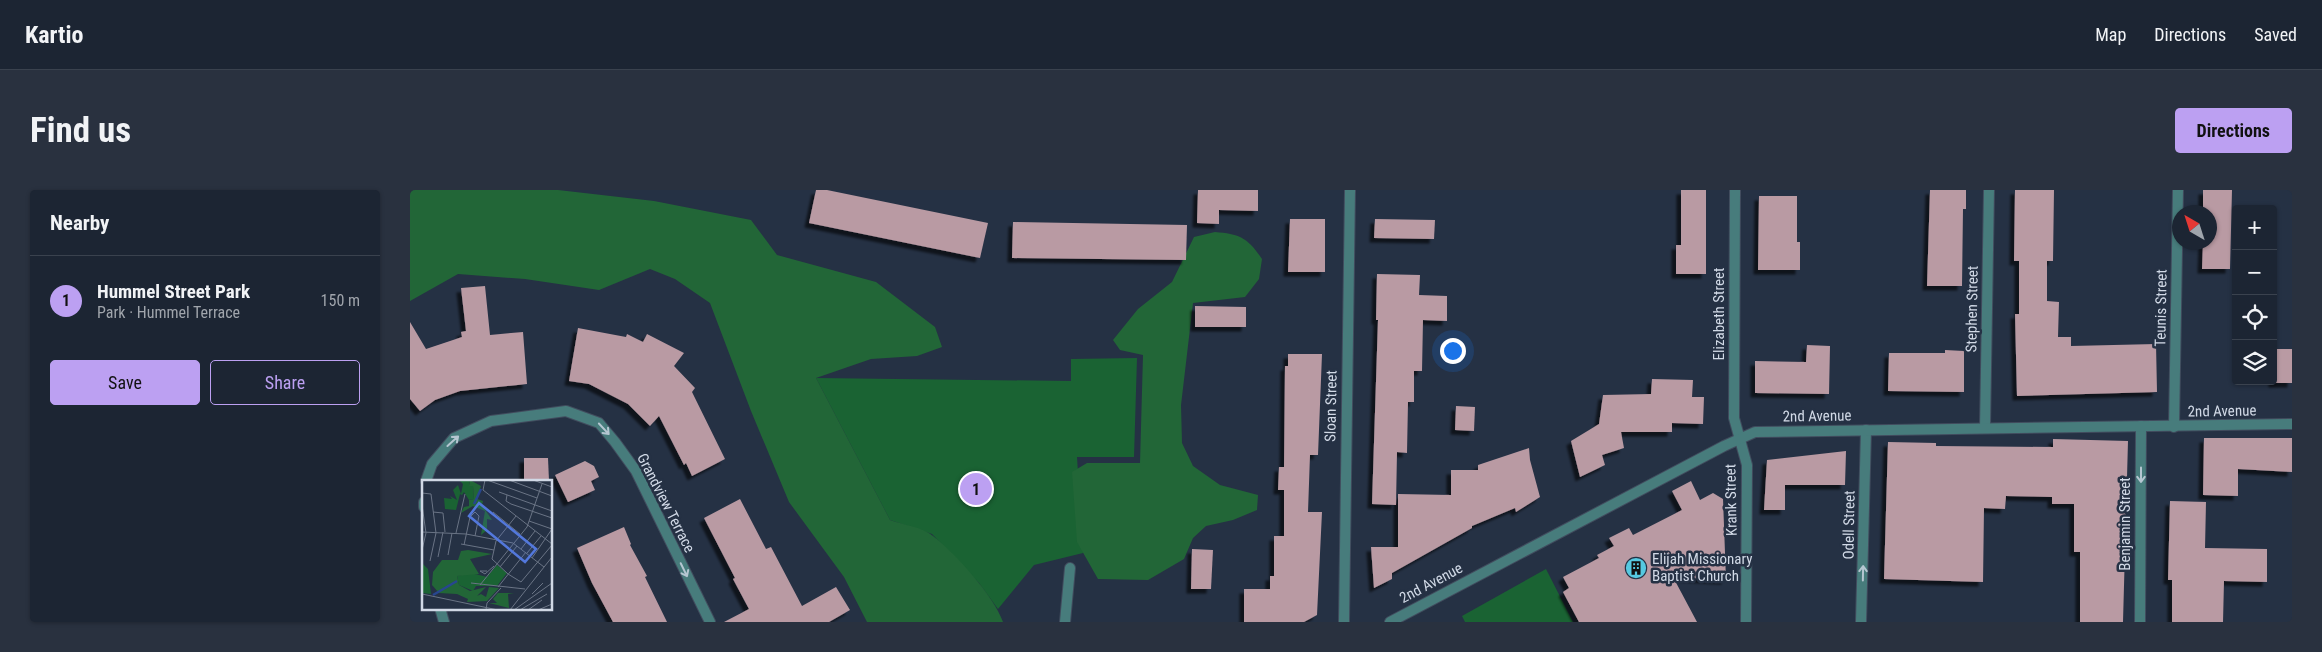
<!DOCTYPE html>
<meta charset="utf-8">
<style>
:root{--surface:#1c2533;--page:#29313f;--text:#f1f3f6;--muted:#a0a5ac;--line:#3a424e;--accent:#bca0f2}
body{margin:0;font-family:"Roboto Condensed",sans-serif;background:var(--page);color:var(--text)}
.controls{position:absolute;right:15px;top:15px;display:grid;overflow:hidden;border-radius:5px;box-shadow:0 1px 4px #0004}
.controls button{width:45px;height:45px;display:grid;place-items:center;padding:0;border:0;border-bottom:1px solid var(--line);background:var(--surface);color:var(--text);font:25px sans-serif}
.compass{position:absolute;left:1762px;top:15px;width:45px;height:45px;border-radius:50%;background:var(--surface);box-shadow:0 1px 4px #0004;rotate:321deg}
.you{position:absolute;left:1042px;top:160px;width:18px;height:18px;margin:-12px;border:4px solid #fff;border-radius:50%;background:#1a73e8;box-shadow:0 0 0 8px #1a73e833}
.badge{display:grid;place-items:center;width:32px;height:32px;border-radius:50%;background:var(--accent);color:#111;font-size:16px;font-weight:700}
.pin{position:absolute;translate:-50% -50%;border:2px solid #fff;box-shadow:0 1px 5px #0006}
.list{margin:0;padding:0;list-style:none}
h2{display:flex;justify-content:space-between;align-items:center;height:65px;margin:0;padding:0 20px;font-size:21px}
h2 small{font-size:16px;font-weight:400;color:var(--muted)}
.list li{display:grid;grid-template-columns:32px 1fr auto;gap:15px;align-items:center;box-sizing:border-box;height:90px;padding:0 20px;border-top:1px solid var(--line)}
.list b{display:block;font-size:19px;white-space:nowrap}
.list p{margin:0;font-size:16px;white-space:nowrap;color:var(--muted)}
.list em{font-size:16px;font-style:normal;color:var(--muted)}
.actions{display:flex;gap:10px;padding:15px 20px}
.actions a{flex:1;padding:11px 0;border:1px solid var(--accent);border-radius:5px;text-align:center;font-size:18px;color:var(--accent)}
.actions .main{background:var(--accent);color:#111}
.icon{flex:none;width:28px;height:28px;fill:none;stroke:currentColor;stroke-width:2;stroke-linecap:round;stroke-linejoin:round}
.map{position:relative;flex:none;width:1882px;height:432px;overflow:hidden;border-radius:5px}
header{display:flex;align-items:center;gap:30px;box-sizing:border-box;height:70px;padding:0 25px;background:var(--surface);border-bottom:1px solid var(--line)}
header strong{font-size:24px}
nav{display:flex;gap:28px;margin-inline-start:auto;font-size:18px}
.intro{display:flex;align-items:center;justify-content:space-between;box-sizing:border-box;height:120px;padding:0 30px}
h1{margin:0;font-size:35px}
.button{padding:12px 22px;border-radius:5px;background:var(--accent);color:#111;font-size:18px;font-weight:700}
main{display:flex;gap:30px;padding:0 30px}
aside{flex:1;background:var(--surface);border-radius:5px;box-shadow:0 1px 4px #0004}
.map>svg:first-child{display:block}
</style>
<header>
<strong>Kartio</strong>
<nav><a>Map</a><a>Directions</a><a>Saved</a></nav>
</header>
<div class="intro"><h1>Find us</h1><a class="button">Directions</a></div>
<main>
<aside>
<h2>Nearby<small></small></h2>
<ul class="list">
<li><span class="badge">1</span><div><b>Hummel Street Park</b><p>Park · Hummel Terrace</p></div><em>150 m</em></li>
</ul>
<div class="actions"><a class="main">Save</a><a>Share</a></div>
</aside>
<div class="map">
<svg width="1882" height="432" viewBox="0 0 1882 432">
<defs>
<filter id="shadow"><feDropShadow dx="-4.5" dy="4.5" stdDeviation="1" flood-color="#0009"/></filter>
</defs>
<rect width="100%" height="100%" fill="#253144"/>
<g fill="#1a6333">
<polygon points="727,168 724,267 667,267 673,363 624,375 588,419 569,393 522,344 480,330 406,188 661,191 661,169"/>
<polygon points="1136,379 1163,432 1055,432 1052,426"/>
</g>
<g fill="#226637">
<path d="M0,0H148L244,11L341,30L367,65L466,92L525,137L532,157L507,166L461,169L406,188L480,330C493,335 513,337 523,346C545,363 584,406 593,432H457L434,387L379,312L341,221L300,113L265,89L240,79L189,100L115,89L48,84L0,111Z"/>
<path d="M805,42C830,44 838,48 852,69L849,89L835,107L783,113L771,215L772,253L783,276L810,295L848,305L847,320L823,330L796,336L783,348L774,369L738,390L688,389L667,352L662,282L677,273H730L733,165L710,160L703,150L728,119L762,92L784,47Z"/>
</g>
<g fill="#b99aa3" filter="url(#shadow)">
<polygon points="406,0 417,0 578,33 570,68 399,33"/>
<polygon points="788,0 848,0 848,21 809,20 809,34 787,33"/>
<polygon points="1271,0 1296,0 1296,84 1266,84 1266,55 1271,55"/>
<polygon points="1520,0 1556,0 1556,19 1553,19 1552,96 1517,96"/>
<polygon points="1605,0 1644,0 1643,71 1637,71 1637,111 1649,112 1648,147 1661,147 1661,156 1746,154 1747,202 1607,206 1605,124 1609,124 1609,71 1604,71"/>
<polygon points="1793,0 1822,0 1820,79 1792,79 1793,52 1800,52 1800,22 1793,22"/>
<polygon points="1349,6 1387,6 1387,52 1390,52 1390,80 1348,80"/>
<polygon points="880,29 915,29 915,82 878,82"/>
<polygon points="965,29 1025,30 1024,49 964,48"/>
<polygon points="603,32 777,35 776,70 602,68"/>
<polygon points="967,84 1010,85 1009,105 1037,106 1037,131 1013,130 1012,181 1004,181 1004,212 998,212 997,263 987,262 986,315 962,314 968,130 966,130"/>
<polygon points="75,96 80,145 113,142 117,194 50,201 25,210 10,221 0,209 0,132 16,159 52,147 51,142 56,141 51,98"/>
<polygon points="785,116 836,117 836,137 785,137"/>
<polygon points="168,138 216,147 217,144 233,152 237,144 274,163 264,176 285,198 282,202 315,269 282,286 276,273 274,275 249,226 240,236 218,214 179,194 159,191"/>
<polygon points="1397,155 1420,156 1419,204 1345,203 1345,171 1396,172"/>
<rect x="1863" y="159" width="19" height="34"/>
<polygon points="1535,160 1554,161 1554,202 1478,201 1479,163 1535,163"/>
<polygon points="878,164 912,164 908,265 900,265 898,322 912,322 907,425 894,432 834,432 834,399 860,399 860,386 864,386 864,346 874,346 874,300 868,300 869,277 874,277 875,176 878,176"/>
<polygon points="1242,189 1283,190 1282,207 1294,207 1293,234 1262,233 1262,242 1211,242 1214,258 1192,265 1195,275 1170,287 1161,251 1189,234 1193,205 1241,204"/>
<polygon points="1046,216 1065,217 1064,241 1045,240"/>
<polygon points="1794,248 1882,248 1882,282 1828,279 1828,306 1793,305"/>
<polygon points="1643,249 1718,251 1713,432 1670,432 1670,362 1664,362 1664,314 1642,314 1642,307 1596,306 1595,319 1574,318 1573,392 1474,389 1478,252 1526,253 1526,256 1643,257"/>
<polygon points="1119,258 1120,270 1130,307 1106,322 1105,318 1062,336 1062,338 982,383 982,389 964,398 961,357 988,357 988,304 1041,305 1041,280 1068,280 1068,275"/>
<polygon points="1436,261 1435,295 1375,295 1375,320 1354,320 1357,270"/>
<polygon points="114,268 138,268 139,291 114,291"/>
<polygon points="175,271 184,276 189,287 181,291 185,300 158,312 145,285"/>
<polygon points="1281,291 1290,310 1303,303 1313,309 1316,390 1263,387 1287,432 1169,432 1153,402 1159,398 1153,387 1189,368 1187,365 1204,356 1199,348 1219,338 1223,345 1272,320 1262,301"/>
<polygon points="330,309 356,359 361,357 392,416 426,397 440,420 419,432 314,432 339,419 323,389 325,388 294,328"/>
<polygon points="1760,311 1796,312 1795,358 1857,359 1857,392 1814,391 1813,432 1762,432 1762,390 1758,390"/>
<polygon points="214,337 221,354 220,355 237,386 235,387 257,432 203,432 182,393 167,358"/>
<polygon points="782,359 803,360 801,399 781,399"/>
</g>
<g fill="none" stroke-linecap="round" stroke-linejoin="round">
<g stroke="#414c5e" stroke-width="12">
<g id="minor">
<polyline points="1325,0 1324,228 1337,275 1336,432"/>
<polyline points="1764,237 1768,0"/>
<polyline points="1575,238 1579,0"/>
<polyline points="16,291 22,274 44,248 81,231 156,221 189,233 205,252 226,281 300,432"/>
<polyline points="14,312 14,317"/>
<polyline points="30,418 34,432"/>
<polyline points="655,432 660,378"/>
<polyline points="934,432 940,0"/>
<polyline points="1451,432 1456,240"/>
<polyline points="1730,432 1731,236"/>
</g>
</g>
<g stroke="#414c5e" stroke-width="12">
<polyline id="tertiary" points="980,432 1314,256 1345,242 1882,234"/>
</g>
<use href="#minor" stroke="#477c7c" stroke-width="10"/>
<use href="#tertiary" stroke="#477c7c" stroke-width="10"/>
</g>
<defs><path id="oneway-shaft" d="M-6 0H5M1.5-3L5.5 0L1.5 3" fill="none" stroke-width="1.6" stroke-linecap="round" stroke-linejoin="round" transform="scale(1.25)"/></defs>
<g stroke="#b5c6d1">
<use href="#oneway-shaft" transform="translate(194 239) rotate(47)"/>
<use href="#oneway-shaft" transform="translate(43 251) rotate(-42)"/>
<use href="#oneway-shaft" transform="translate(1731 285) rotate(90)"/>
<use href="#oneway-shaft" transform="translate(274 380) rotate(64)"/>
<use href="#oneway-shaft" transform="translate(1453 383) rotate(-89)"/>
</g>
<defs>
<g id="building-disc" transform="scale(1.125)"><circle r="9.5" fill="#56c9e1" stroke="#253144"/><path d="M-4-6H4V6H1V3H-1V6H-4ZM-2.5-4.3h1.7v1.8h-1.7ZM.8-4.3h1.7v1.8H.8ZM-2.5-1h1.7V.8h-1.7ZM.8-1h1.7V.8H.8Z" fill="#111"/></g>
</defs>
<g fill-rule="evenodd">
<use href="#building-disc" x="1226" y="378"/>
</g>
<g text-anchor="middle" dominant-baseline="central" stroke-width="5" stroke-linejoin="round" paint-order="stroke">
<g font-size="15" fill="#d1d9e6" stroke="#253144">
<text transform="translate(1751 118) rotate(-89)">Teunis Street</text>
<text transform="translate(1562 119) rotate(-89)">Stephen Street</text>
<text transform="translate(1309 124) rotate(-90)">Elizabeth Street</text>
<text transform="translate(921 216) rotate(-89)">Sloan Street</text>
<text transform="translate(1812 221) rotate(-1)">2nd Avenue</text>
<text transform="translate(1407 226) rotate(-1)">2nd Avenue</text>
<text transform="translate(1321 310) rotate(-91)">Krank Street</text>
<text transform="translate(256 313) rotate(63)">Grandview Terrace</text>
<text transform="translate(1715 334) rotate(-90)">Benjamin Street</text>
<text transform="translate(1439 335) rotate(-89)">Odell Street</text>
<text transform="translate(1021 393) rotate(-28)">2nd Avenue</text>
</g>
<g font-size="15" fill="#d1d9e6" stroke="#253144" text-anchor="start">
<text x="1242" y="369">Elijah Missionary<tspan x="1242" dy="17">Baptist Church</tspan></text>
</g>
</g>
<g transform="translate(12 290)">
<rect width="130" height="130" fill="#253144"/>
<path d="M37,0H48L47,6L51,5L52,19L47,20L42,12L40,15L38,14L34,30L23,29L22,18L30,19L28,16L35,20L31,10L36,5L39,14L41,4ZM0,83L6,89L9,114L0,113ZM75,85L85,93L75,106H54L51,111L37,105L35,96L49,93L65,97Z" fill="#1a6333"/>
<path d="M48,0L59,6L55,19L61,21L60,25L70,40L65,39V50L59,55L63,31L51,26L39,33L42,27L47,26V20L52,19L51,6H47ZM46,70L70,74L48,79L57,94L35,96L37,105L48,111L64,107L55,116L59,114L64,117L67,107L77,108L65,121L45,122L46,119L35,114L17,113L10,105L11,92L20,80H36L39,71ZM76,113H92L86,114L87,128L67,123H75L71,119Z" fill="#226637"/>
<path fill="none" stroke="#27468f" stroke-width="2.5" d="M52,24L59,9M11,115L35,101"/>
<path fill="none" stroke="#6a7485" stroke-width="1" d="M63,0L61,10L130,64M65,0L115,18M87,0L130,16M111,0L130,7M77,12L130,31M0,13L9,14L14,53L8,81M85,15L84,21L89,24L130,38M0,25L4,53L0,70M11,32L21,33L23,52M71,32L98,54M94,36L74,61L70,79L86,94L99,102L130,65M107,41L130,49M0,52L44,54L91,63L122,87M34,53L43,14M39,64L72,70M42,65L48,37L53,32L57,36L53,56M99,69L113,51M105,73L119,56M26,75L30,53M16,77L21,52M110,78L130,49M78,87L95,66M65,91H58L63,94L72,86M49,103L103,109M58,105L105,47L120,4M76,107L104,72M0,114L76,130M110,114L121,103M64,130L65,123L79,108M88,130L130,77M92,130L130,103M98,130L125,114M106,130L120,120M116,130L130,124"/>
<path fill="#5378dc" fill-opacity="0.15" stroke="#5378dc" stroke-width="2.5" d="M57,23L114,69L103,82L47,36Z"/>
<rect width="130" height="130" fill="none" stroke="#d1d9e6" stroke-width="2.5"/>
</g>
</svg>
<div class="controls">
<button>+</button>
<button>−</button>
<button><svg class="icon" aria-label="locate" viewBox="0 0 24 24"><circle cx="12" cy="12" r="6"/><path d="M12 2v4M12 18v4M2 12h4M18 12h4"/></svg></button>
<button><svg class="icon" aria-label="layers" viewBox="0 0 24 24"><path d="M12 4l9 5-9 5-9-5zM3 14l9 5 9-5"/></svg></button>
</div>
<svg class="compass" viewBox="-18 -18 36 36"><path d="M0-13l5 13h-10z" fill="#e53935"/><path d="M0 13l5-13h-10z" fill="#a0a5ac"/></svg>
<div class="you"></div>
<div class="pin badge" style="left:566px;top:299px">1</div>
</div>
</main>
